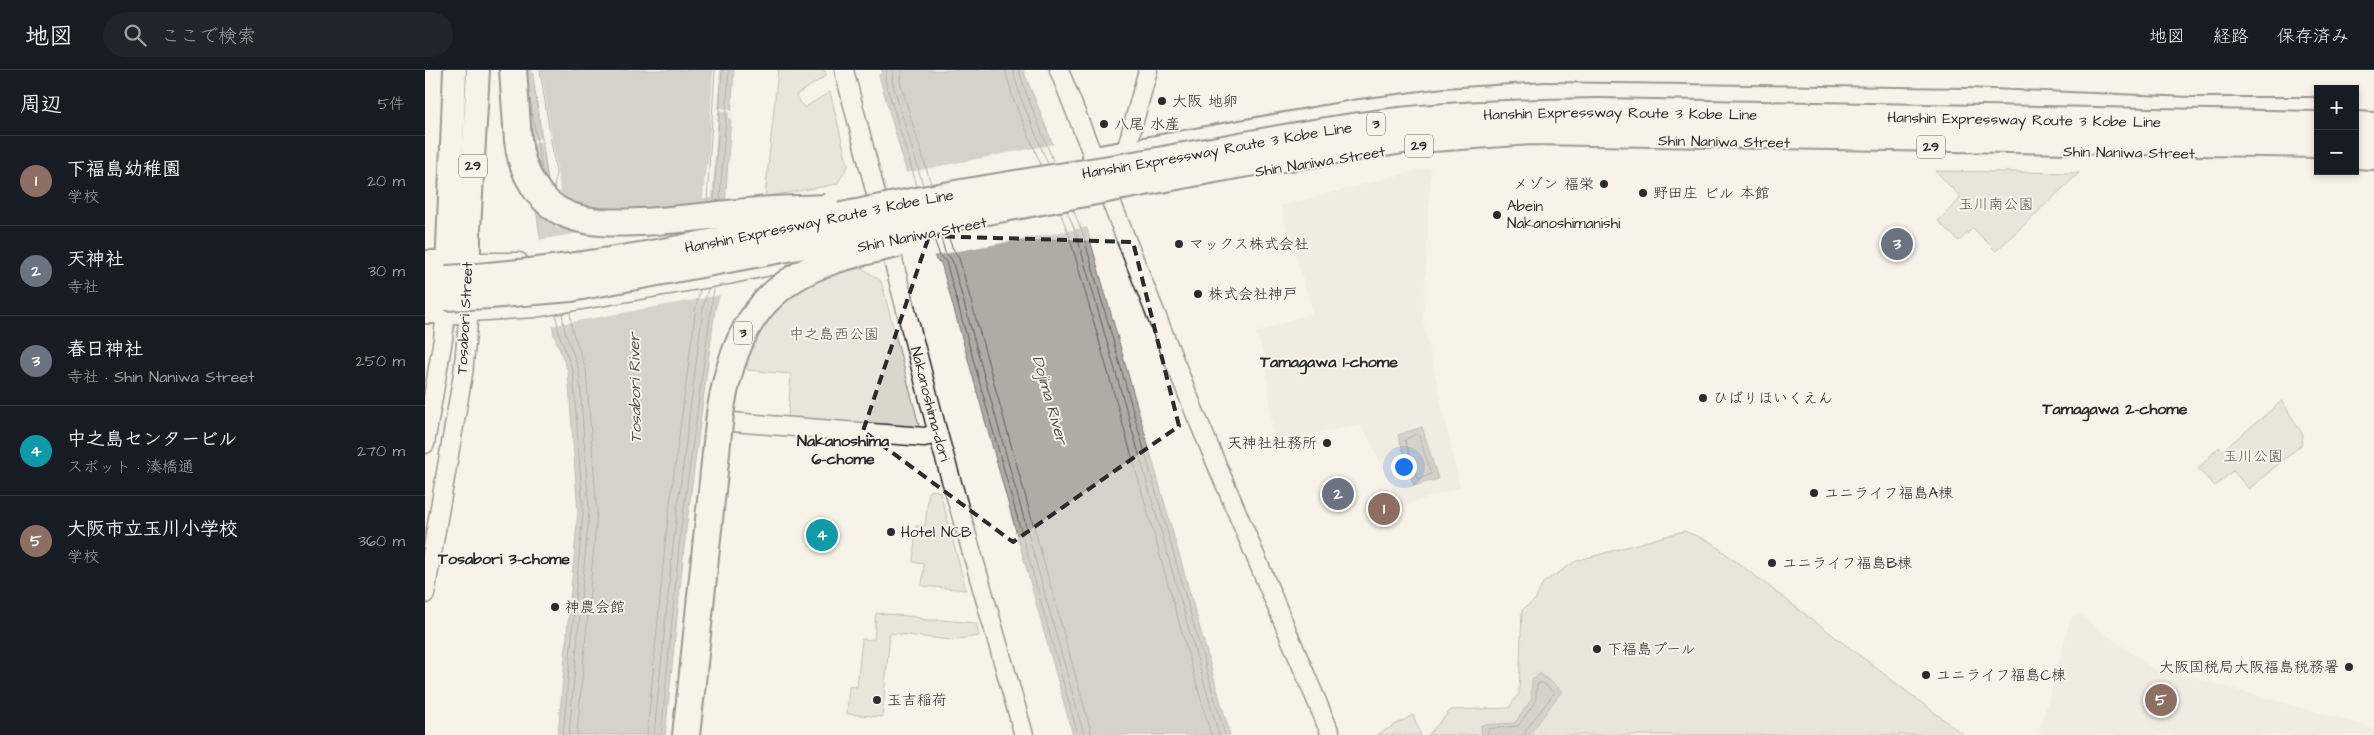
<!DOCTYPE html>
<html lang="ja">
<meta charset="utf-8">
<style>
:root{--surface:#171b24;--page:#20242c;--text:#f1f3f6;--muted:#9ea1a6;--line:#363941;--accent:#d93025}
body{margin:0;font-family:"Architects Daughter","Klee One",sans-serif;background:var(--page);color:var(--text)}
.controls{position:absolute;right:15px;top:15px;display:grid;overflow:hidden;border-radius:0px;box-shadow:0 2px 8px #0003}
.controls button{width:45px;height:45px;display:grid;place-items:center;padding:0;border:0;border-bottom:1px solid var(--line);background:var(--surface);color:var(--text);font:25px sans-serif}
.you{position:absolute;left:978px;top:396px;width:18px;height:18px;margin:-12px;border:4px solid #fff;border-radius:50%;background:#1a73e8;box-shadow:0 0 0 8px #1a73e833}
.badge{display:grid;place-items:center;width:32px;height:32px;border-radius:50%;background:var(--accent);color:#fff;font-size:16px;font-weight:700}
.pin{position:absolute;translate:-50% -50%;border:2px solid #fff;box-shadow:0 1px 5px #0006}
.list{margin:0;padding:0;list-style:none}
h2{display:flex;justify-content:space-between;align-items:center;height:65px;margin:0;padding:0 20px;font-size:21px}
h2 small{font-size:16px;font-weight:400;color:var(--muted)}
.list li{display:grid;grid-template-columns:32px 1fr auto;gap:15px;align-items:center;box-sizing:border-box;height:90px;padding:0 20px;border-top:1px solid var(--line)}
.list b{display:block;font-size:19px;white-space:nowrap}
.list p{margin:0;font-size:16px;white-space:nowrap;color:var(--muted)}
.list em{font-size:16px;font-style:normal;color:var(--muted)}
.icon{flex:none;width:28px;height:28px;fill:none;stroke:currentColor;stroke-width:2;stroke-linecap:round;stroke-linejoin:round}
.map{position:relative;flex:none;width:1949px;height:665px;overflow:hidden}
header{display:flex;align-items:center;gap:30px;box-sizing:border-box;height:70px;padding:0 25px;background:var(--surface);border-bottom:1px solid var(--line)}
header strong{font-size:24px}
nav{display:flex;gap:28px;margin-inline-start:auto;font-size:18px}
.search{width:350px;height:45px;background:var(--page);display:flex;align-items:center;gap:12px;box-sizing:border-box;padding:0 18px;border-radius:28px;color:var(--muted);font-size:19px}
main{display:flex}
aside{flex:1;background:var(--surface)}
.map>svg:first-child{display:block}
</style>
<header>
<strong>地図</strong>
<div class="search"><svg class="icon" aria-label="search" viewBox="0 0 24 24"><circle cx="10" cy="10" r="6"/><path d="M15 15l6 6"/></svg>ここで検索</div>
<nav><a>地図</a><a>経路</a><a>保存済み</a></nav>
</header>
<main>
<aside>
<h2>周辺<small>5件</small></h2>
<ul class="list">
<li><span class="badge" style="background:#8d6e63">1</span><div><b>下福島幼稚園</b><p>学校</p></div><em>20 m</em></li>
<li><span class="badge" style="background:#6b7280">2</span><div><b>天神社</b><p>寺社</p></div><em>30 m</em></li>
<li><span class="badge" style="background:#6b7280">3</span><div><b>春日神社</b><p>寺社 · Shin Naniwa Street</p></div><em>250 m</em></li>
<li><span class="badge" style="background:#0f9aa8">4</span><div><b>中之島センタービル</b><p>スポット · 湊橋通</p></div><em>270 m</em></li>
<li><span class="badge" style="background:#8d6e63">5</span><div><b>大阪市立玉川小学校</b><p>学校</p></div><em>360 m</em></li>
</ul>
</aside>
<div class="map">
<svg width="1949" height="665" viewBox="0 0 1949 665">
<rect width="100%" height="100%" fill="#f7f3e8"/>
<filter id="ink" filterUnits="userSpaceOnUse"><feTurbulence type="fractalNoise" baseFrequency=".02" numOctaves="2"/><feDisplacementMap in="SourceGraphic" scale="10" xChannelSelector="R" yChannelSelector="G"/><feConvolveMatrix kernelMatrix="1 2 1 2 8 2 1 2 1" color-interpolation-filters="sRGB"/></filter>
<g filter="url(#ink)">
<g fill="#e8e4da">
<polygon points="1006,97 998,251 1035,417 977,436 937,355 849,370 840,287 831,263 888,242 855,136"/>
<polygon points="1655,545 1734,603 1740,600 1949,658 1949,665 1614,665 1646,547"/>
</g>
<g fill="#dad6cc" stroke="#82807c">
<polygon points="353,0 400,0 401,6 371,25 379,38 405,22 423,96 412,114 340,127"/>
<polygon points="1511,101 1654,103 1571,181 1548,158 1534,171 1513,151 1536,128"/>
<polygon points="437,198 456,211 494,355 493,357 363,347 366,304 322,300 329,220"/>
<polygon points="1857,331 1878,365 1876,375 1824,419 1808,401 1790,416 1773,399 1794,377 1797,381"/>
<polygon points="508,420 515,422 541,520 497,516 499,494 488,492 491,456 500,456 504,421"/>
<polygon points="1259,461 1284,471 1539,665 1003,665 1026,640 1084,638 1094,623 1097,540 1110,530 1118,513 1151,491"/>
<polygon points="451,543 491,547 501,550 516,550 551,553 554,566 526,570 465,563 457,647 422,644 424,616 432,617 437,569 449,570"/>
<polygon points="988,645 996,665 952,665"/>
</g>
<g fill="#afaca4" stroke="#7a7874">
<polygon points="95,0 309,0 294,226 290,239 260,468 240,665 133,665 153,442 143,301 129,265 110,131 112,105"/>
<polygon points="457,0 598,0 662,159 805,665 648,665 516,193 511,190 481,100 454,5 458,4"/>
<polygon points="997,357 1013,409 989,416 973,365"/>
<polygon points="1115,603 1137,621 1104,665 1057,665 1056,655 1090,653 1106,630 1107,609 1110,609"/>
</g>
<g fill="#f7f3e8">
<polygon points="106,0 116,0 141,157 131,158 117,71 107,73 106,70 117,68"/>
<polygon points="288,0 295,0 293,38 305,39 307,41 306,50 304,47 304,41 293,41 287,128 278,128 281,95 283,94"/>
<polygon points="630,74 663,157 507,186 479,103"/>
<polygon points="302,137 296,225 125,256 114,170"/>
</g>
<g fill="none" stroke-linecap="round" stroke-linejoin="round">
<g stroke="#605f5b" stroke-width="1">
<polyline points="107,0 123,111"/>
<polyline points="115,0 131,103 129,119"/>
<polyline points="462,0 460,10 492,116"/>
<polyline points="468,0 467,11 498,115"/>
<polyline points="476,0 475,12 506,114"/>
<polyline points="580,0 588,28 616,95"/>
<polyline points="588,0 595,26 623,94"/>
<polyline points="594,0 601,23 629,93"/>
<polyline points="105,30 117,100"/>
<polyline points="295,130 304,0"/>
<polyline points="289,131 297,0"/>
<polyline points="282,132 290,0"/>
<polyline points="648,140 657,161 800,665"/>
<polyline points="642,141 651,163 794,665"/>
<polyline points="635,142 644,165 786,665"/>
<polyline points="522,163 527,177 534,188 667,665"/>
<polyline points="515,164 520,182 527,190 659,665"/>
<polyline points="508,166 515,186 521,192 653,665"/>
<polyline points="145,242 147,260 161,299 172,442 152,665"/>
<polyline points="137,243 140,262 154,300 164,442 144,665"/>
<polyline points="131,245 134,264 148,301 158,442 138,665"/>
<polygon points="991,364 994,366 1006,404 995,409 992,408 980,370"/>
<polyline points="222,665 241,465 271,237 275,220"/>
<polyline points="229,665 249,466 278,238 283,219"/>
<polyline points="236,665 255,467 289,218"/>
<polyline points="1062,665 1064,659 1093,656 1110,632 1112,615 1117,612 1129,623 1101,660 1100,665"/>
</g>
<g stroke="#2b2b2b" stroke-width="21">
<g id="tertiary">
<path id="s1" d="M419,0L513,364L599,665"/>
<polyline points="634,0 770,343 906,665"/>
<polyline points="701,81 723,0"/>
<polyline points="43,192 94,192"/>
<polyline points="306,352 499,367 513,364"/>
<polyline points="0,374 18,269 21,242"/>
<polyline points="0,524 38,304 44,242 110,238 303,205 400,184"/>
</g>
</g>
<g stroke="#2b2b2b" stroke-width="26">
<g id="primary">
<polyline points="1930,87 1949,88"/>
<polyline points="669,88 928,42 1020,30 1121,24 1543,30 1765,39 1893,39"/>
<polyline points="0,192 35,192"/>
<polyline points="21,226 30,0"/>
<polyline points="0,242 44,242 44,159 53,0"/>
</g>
</g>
<g stroke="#2b2b2b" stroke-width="30">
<g id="motorway">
<polyline points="88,0 93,70"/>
<polyline points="1930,55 1949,56"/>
<polyline points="1930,74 1949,75"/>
<polyline points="0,208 21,209"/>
<polyline points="0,227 20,227"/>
<polyline points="261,665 266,622"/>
</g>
</g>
<use href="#tertiary" stroke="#f7f3e8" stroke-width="18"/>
<use href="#primary" stroke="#f7f3e8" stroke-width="22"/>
<use href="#motorway" stroke="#f7f3e8" stroke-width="26"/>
<g stroke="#2b2b2b" stroke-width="30" stroke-linecap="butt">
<g id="motorway-bridge">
<path d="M93,70C96,101 113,133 143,145C166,154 191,153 215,152C259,150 303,143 347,140C365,139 383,139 401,138"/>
<path id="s2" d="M21,209C172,201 318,166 466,136C556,118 647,106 738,90C816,76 895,60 975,51C1041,44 1107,43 1174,42L1893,55"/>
<polyline points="20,227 65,225 146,218 817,94 979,70 1107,61 1893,74"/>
<path d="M266,622L295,344C306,274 329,219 401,193C424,184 448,180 472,174"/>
</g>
</g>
<use href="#motorway-bridge" stroke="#f7f3e8" stroke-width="26"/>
</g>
</g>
<path d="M0 0H1949V665H0ZM504,166L708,172L754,356L588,472L438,361Z" fill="#f7f3e8" fill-opacity=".55" fill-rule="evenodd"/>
<path fill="none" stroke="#2b2b2b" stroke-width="4" stroke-dasharray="10 6" stroke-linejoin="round" d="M504,166L708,172L754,356L588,472L438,361Z"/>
<g fill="#2b2b2b" stroke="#f7f3e8" stroke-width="2">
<circle cx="737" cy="31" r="5"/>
<circle cx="679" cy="54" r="5"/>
<circle cx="1179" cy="114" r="5"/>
<circle cx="1218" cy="123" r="5"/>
<circle cx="1072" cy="145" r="5"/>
<circle cx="754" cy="174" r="5"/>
<circle cx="773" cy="224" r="5"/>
<circle cx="1278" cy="328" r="5"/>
<circle cx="902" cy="373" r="5"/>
<circle cx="1389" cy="423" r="5"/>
<circle cx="466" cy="462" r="5"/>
<circle cx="1347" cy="493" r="5"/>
<circle cx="130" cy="537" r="5"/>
<circle cx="1172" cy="579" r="5"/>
<circle cx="1924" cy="597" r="5"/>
<circle cx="1501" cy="605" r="5"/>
<circle cx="452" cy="630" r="5"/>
</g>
<g text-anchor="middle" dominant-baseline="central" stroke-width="4" stroke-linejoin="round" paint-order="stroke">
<g fill="#f7f3e8" stroke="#686764" stroke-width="1">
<rect x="942" y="42.5" width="18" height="23" rx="4"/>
<rect x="980" y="64.5" width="28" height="23" rx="4"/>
<rect x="1492" y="65.5" width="28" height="23" rx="4"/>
<rect x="34" y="84.5" width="28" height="23" rx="4"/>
<rect x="309" y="251.5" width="18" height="23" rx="4"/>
</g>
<g font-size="14" font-weight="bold" fill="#2b2b2b">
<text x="951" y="54">3</text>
<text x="994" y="76">29</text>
<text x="1506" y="77">29</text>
<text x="48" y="96">29</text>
<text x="318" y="263">3</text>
</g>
<g font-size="15" fill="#2b2b2b" stroke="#f7f3e8" text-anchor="start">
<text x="747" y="31">大阪 地卵</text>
<text x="689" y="54">八尾 水産</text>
<text x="1169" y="114" text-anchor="end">メゾン 福栄</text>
<text x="1228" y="123">野田庄 ビル 本館</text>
<text x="1082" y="136">Abein<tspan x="1082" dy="17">Nakanoshimanishi</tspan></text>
<text x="764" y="174">マックス株式会社</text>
<text x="783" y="224">株式会社神戸</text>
<text x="1288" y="328">ひばりほいくえん</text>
<text x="892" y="373" text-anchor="end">天神社社務所</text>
<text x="1399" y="423">ユニライフ福島A棟</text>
<text x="476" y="462">Hotel NCB</text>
<text x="1357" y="493">ユニライフ福島B棟</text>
<text x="140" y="537">神農会館</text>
<text x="1182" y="579">下福島プール</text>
<text x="1914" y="597" text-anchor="end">大阪国税局大阪福島税務署</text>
<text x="1511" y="605">ユニライフ福島C棟</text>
<text x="462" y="630">玉吉稲荷</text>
</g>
<g font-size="15" fill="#2b2b2b" stroke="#f7f3e8">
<text stroke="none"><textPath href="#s2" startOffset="1188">Hanshin Expressway Route 3 Kobe Line</textPath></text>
<text stroke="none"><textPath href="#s2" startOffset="1592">Hanshin Expressway Route 3 Kobe Line</textPath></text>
<text transform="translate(1299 72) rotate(1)">Shin Naniwa Street</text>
<text stroke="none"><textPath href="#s2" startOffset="782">Hanshin Expressway Route 3 Kobe Line</textPath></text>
<text transform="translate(1704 83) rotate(1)">Shin Naniwa Street</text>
<text transform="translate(895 92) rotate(-9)">Shin Naniwa Street</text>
<text stroke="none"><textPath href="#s2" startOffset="378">Hanshin Expressway Route 3 Kobe Line</textPath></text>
<text transform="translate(497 165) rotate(-11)">Shin Naniwa Street</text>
<text transform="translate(40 248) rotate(-87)">Tosabori Street</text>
<text stroke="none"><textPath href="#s1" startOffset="345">Nakanoshima-dori</textPath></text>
</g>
<g font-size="15" fill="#575653" stroke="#f7f3e8">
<text x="1571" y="134">玉川南公園</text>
<text x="409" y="264">中之島西公園</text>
<text x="1828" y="386">玉川公園</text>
</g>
<g font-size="16" font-weight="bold" fill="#2b2b2b" stroke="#f7f3e8">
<text x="904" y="292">Tamagawa 1-chome</text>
<text x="1690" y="339">Tamagawa 2-chome</text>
<text x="418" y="371">Nakanoshima<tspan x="418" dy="18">6-chome</tspan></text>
<text x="79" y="489">Tosabori 3-chome</text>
</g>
<g font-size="16" font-style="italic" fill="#53524f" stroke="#f7f3e8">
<text transform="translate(210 318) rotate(-91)">Tosabori River</text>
<text transform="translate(625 330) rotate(74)">Dojima River</text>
</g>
</g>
</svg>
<div class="controls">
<button>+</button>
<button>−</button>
</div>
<div class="you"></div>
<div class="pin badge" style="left:959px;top:439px;background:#8d6e63">1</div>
<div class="pin badge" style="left:913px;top:424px;background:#6b7280">2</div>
<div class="pin badge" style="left:1472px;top:174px;background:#6b7280">3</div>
<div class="pin badge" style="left:397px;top:465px;background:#0f9aa8">4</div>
<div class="pin badge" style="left:1736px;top:630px;background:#8d6e63">5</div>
</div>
</main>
